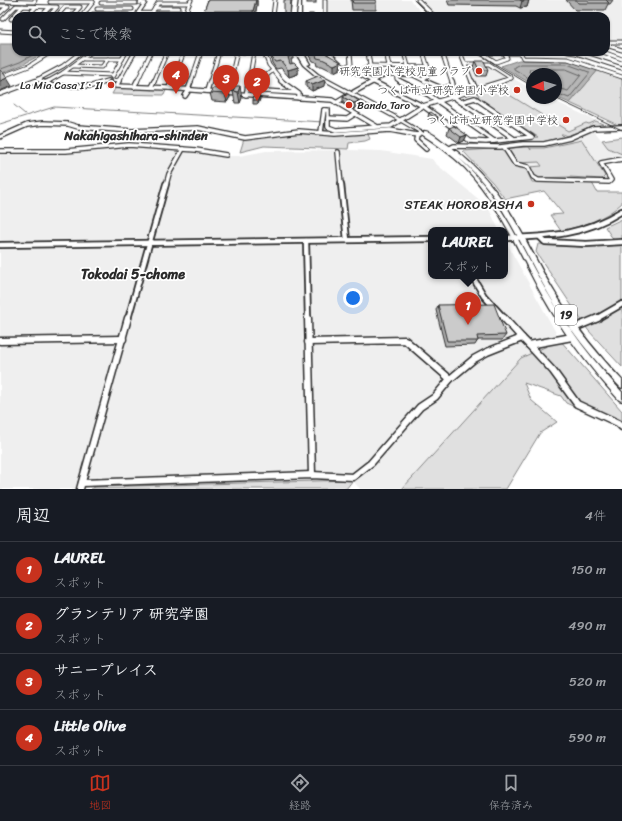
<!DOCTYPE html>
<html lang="ja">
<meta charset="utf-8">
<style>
:root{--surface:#171b24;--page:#242831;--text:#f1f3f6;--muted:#9ea1a6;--line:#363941;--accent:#c8321e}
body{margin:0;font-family:Sriracha,"Klee One",sans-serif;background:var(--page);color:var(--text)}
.compass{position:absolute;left:526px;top:68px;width:36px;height:36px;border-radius:50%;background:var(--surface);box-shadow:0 1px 3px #0004;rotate:266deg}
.you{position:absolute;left:353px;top:298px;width:14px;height:14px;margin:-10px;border:3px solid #fff;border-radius:50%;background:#1a73e8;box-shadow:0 0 0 6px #1a73e833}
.badge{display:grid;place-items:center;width:26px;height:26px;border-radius:50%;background:var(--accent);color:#fff;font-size:13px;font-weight:700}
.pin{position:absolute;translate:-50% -33px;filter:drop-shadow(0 1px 2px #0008)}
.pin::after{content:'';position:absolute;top:21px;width:14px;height:12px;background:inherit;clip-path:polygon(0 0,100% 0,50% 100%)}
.popup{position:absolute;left:428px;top:227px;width:80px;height:52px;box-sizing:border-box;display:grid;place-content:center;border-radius:8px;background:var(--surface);filter:drop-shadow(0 1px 3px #0005);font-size:13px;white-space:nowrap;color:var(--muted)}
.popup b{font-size:15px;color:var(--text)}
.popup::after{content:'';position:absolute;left:50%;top:100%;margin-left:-8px;border:8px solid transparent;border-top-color:var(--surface)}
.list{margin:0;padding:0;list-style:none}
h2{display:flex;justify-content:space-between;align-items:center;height:52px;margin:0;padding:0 16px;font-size:17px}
h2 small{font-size:13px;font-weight:400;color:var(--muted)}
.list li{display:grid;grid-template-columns:26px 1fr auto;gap:12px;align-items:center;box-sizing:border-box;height:56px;padding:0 16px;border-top:1px solid var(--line)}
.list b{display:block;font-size:15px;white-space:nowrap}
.list p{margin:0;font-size:13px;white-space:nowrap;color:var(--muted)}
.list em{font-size:13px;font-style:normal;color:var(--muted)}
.icon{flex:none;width:22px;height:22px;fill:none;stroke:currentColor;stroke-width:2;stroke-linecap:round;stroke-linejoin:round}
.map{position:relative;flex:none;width:622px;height:489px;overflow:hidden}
.search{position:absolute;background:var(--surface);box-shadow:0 1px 3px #0004;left:12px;right:12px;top:12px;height:44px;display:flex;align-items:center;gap:10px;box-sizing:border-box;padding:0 14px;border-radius:12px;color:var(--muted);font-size:15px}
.sheet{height:276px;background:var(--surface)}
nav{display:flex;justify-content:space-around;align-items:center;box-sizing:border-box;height:56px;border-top:1px solid var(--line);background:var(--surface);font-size:11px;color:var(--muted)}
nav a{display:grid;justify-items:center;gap:2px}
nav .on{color:var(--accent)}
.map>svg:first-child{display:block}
</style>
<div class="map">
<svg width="622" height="489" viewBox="0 0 622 489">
<rect width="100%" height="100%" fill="#fff"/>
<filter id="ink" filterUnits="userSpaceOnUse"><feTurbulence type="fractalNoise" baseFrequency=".025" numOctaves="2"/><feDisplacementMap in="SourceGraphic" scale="8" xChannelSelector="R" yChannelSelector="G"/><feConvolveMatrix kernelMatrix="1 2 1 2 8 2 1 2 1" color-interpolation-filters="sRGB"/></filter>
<g filter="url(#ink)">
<g fill="#efefef">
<polygon points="327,0 410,0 425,16 328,16"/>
<polygon points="419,0 622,0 622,41 609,41 606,43 606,16 435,16"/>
<polygon points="467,65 489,65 508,77 477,88"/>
<polygon points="514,79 532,89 532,98 548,98 605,125 590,126 581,131 543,142 470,94"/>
<polygon points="590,131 595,132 608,148 622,154 622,158 598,161 609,180 537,178 528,165 517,164 507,149 525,146 546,146 572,139 585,134"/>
<polygon points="127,146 194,151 215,156 239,156 266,151 348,150 381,151 432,159 435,163 488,207 499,230 431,230 431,276 505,276 505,240 560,340 521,359 402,489 360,489 352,480 77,485 76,489 0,489 0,153 68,152"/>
</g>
<g fill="#e0e0e0" stroke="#868686">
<polygon points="598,70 622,78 622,127 570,103"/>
<polygon points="495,86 568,131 586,123 589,124 596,121 605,125 590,126 581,131 566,136 563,134 561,134 564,137 542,142 523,142 489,146 475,144 471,142 484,143 538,137 477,98 479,97 477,92"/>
<polygon points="116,87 167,88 164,95 112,94"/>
<polygon points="299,132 336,134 367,132 370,139 365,141 349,143 348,149 264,146 240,152 244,139"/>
<polygon points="622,137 622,154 608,148 602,140"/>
<polygon points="582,140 605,176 602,179 570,177 536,178 530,167 542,166 539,162 517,163 508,148 529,147 531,150 530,148 544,148"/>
<path d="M504,148L512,164L525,167L532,182L592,183L597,192H622V203C604,220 584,225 561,231L550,215L563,214L544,191L505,199L493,183L463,151Z"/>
<polygon points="622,219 622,367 588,330 536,252 538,244 571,245 617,245 605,227"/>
<polygon points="560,340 622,411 622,428 566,403 561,396 524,383 531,400 557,422 540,433 506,489 402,489 521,358"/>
<polygon points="353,480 346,489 91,489 95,487"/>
</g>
<g fill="#b6b6b6" stroke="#7e7e7e">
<polygon points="0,44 16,44 16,52 45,52 22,65 0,74"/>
<polygon points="519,60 568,60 598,70 570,103 556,97 556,74 532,74 532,84 501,66"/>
</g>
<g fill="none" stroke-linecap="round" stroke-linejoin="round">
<g stroke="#636363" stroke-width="1">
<polyline points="1,69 20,62 38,52"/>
<polyline points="532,74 529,72 530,69 566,69 581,75 568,91 556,88"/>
<polyline points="532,80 514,69 514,67 520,64 567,64 589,72 589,74 569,98 556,93"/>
</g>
<g stroke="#7e7e7e" stroke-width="1">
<polyline points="14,105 25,114"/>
<polyline points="0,124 54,107 324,122 324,130 337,131"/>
<polyline points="388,128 404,131"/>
<polyline points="584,130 590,126 605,125"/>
<polyline points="567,136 577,133"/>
<polyline points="553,140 564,137"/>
<polyline points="514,143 522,142"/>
</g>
<g stroke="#2b2b2b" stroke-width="5">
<g id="minor-far3">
<polyline points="142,0 140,3 145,3 138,13 185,14"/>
<polyline points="325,0 325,16"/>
<polyline points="418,0 434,16"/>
<polyline points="0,1 34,2 35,0"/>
<polyline points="50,2 93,2"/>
<polyline points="101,3 136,3"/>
<polyline points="0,6 8,6 0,13"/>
<polyline points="155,8 179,8"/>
<polyline points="97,9 132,9"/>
<polyline points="152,13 158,3 189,3"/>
<polyline points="27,16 36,7"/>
<polyline points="41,16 50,7"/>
<polyline points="57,16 65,7 80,7 72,16"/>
<polyline points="82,16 93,2"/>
<polyline points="92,16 93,14 128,15"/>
<polyline points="184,16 191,0"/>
<polyline points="273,16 275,0"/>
<polyline points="3,19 16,6 57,7 49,16"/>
<polyline points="11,19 23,6"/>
<polyline points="0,31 16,32"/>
<polyline points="606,45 622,50"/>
<polyline points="606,48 610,42 622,42"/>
<polyline points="243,52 254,52"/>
<polyline points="264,52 269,65 283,82"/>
<polyline points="328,52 343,66 374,82"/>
<polyline points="386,52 389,66"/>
<polyline points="404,52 408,66"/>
<polyline points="423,52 430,74 423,79"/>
<polyline points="442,52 452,82"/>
<polyline points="460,52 472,82"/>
<polyline points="520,52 523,58 568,59 622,77"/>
<polyline points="568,52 576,53 622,68"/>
<polyline points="603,52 622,59"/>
<polyline points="482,53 520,53"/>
<polyline points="482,53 496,62 507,58 505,53"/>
<polyline points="108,59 122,59"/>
<polyline points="465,64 489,64 511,78"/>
<polyline points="73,66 102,67 108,59 84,59"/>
<polyline points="370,66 427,67"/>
<polyline points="345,67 351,64 350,52"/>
<polyline points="63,73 113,75"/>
<polyline points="358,73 370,66 368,52"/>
<polyline points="396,75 397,79 402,82"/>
<polyline points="0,77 29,66 51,52"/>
<polyline points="112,77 126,52"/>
<polyline points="38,79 43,82"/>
<polyline points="33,82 63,66 81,52"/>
<polyline points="47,82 63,73 91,52"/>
<polyline points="105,82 119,80"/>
<polyline points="118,82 135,52"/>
<polyline points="137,82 151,52"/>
<polyline points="154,82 167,52"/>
<polyline points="172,82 184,52"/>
<polyline points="191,82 201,52"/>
<polyline points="210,82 219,52"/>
<polyline points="230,82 237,52"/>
<polyline points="249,82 254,52"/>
<polyline points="266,82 267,75 272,71"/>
<polyline points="372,82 385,74 413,75 427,82"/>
<polyline points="500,82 511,78"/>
</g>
</g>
<g stroke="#2b2b2b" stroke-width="6">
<g id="minor-far2">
<polyline points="41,81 53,86 92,86 108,81"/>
<polyline points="119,81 116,86 169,88"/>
<polyline points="172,81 169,88 217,92"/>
<polyline points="266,81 264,91 297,93"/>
<polyline points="281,81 299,94 299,98"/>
<polyline points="372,81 423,106 455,129"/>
<polyline points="400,81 429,95 494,141"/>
<polyline points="425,81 439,87 513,138"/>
<polyline points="472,81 476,90"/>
<polyline points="44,83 49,81"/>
<polyline points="134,87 137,81"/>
<polyline points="151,87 154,81"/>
<polyline points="442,89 453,85 452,81"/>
<polyline points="188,90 191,81"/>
<polyline points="207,91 210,81"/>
<polyline points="354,92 374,81"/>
<polyline points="224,93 332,100 376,126"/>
<polyline points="0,94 35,81"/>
<polyline points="227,94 230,81"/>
<polyline points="246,95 249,81"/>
<polyline points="185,96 189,90"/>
<polyline points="461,102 475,98 532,137 486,142 470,141 461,134"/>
<polyline points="336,103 349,95"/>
<polyline points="324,110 328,110 328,127 336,130 391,126 423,106 503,81"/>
<polyline points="328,118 347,119 355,114"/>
<polyline points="321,132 324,110"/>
<polyline points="417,135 416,140 426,149"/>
<polyline points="0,137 27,125 43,123 68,124 78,127 132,131 198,128 245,138 299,131 335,134 390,130 417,135 421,133"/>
<polyline points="504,147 515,164 528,167 533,177 538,180 609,182 611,180 601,163 622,159"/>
<polyline points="450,148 454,146 500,147 523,144 544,144 570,138 593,128 622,127"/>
<polyline points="0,151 66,151 129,145 196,150 226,155"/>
<polyline points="338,152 341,185"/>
<polyline points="166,185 169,174 183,149"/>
</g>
</g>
<g stroke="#2b2b2b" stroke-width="8">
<g id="minor-far1">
<polyline points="341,184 347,240"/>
<polyline points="540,237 545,242 586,244 622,242"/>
<path d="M505,238C549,237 584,235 622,211"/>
<polyline points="306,241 308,319"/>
<polyline points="0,245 431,239"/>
<polyline points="472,276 484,296 505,319"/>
<polyline points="128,319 166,184"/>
<polyline points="596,319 622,304"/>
</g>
</g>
<g stroke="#2b2b2b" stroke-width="9">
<g id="minor">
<polyline points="308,318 312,475"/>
<polyline points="504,318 522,338"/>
<polyline points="574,328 598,318"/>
<polyline points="0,341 123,339"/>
<polyline points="308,342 405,340 450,379"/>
<polyline points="529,345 553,371 577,404 618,423 622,427"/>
<polyline points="82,483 312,475 353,477 371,463 420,407 435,397 450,379 474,359 487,352 522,338 529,345 572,337"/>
<polyline points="80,489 128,318"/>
</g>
</g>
<g stroke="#2b2b2b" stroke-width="2.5">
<g id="major">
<polygon points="299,0 301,0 301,16 297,16"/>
<path d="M295,52H299L306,64L299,52H303L310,64L307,65L318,74L396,116L424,133V131C431,131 439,139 445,143C462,154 477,168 490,184C519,219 535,263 560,301C578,330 599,356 622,380V388L620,387C593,359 568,328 548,293C520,245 502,194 459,158C500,195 519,245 547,292C568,328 593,361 622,392V401L619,400C590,368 563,333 542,295C518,252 500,204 465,168C426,129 364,104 316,76L303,65Z"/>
</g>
</g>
<use href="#minor-far3" stroke="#fff" stroke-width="3"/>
<use href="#minor-far2" stroke="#fff" stroke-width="3.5"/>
<use href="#minor-far1" stroke="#fff" stroke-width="4.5"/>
<use href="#minor" stroke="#fff" stroke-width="6"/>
<use href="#major" fill="#fff" fill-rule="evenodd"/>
<g stroke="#2b2b2b" stroke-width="1">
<polyline points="414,0 430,16"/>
<polyline points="475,52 532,86"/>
<polyline points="555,98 622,130"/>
</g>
</g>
<g fill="#afafaf" stroke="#2b2b2b">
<polygon points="208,0 257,0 257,5 255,16 205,16 204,11"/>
<rect x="307" y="0" width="9" height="3"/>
<polygon points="351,0 376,0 376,10 352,10"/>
<polygon points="447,0 529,0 527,7 520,8 516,6 449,5"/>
<polygon points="566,0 613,0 610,4 608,4 605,10 575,10"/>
<polygon points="55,52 76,52 74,53 55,53"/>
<polygon points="270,52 293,52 293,59 291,59 292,63 298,67 298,74 289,77 281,68 276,69 272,63"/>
<polygon points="307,52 321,52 340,69 334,72 322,66 317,66 316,62 312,61"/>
<polygon points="475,61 488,70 486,76 477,76 473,67"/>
<polygon points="306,81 324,86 312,91 306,87"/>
<polygon points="114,84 111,89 106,89 105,85"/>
<polygon points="235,86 242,98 240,103 235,103 233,91"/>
<polygon points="228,89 230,97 227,102 212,101 210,93"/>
<polygon points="343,97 359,106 354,109 343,103"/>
<polygon points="260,99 258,104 253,104 253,100"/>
<polygon points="429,113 438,117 437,120 434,122 428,117"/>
<polygon points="449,128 467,135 464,141 459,143 447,134"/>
<polygon points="438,305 506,335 502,340 478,340 475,345 445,346 436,310"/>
</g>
<g fill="#8e8e8e" stroke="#2b2b2b">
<polygon points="256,0 257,0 257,5 255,16 254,16 253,11"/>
<polygon points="291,0 292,0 290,16"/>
<polygon points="529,0 527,7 520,8 522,1"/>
<polygon points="341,62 340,69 334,72 334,65"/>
<polygon points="298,67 298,74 289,77 288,70"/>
<polygon points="7,78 12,86 0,91 0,81"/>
<polygon points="112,80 114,84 111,89 110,85"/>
<polygon points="325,80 324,86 312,91 312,85"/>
<polygon points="240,86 242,98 240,103 238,92"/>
<polygon points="228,89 230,97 227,102 225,94"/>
<polygon points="259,95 260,99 258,104 258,100"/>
<polygon points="359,101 359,106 354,109 354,103"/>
<polygon points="438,117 437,120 434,122 435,118"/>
<polygon points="467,135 464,141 459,143 461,137"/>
</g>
<g fill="#cbcbcb" stroke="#2b2b2b">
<polygon points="208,0 256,0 253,11 204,11"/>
<polygon points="284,0 291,0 290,16 284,16"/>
<polygon points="352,0 376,0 376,3 353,3"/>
<polygon points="520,0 529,0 522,1"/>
<polygon points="576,0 606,0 609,3 578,3"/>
<rect x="309" y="14" width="4" height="2"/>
<polygon points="270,52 291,52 290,52 291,56 288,57 290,64 294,63 298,67 288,70 281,61 275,62 271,56"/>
<polygon points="311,52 321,52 322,53 325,53 341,62 334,65 322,59 317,58 316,55 312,54"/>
<polygon points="475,61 484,61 488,70 479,70"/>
<polygon points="1,70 7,78 0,81 0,71"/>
<polygon points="318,76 325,80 312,85 306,81"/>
<polygon points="112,80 110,85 105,85 108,81"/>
<polygon points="235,86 240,86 238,92 233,91"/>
<polygon points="213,88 228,89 225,94 210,93"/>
<polygon points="348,94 359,101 354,103 343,97"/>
<polygon points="254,95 259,95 258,100 253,100"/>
<polygon points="431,112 438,117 435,118 429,113"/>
<polygon points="454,126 467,135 461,137 449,128"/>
<polygon points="494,304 506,335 477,336 478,341 447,341 438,305"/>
</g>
</g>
<g fill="#c8321e" stroke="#fff" stroke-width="1.5">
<circle cx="479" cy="71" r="4"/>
<circle cx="111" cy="85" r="4"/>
<circle cx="517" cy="90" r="4"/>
<circle cx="349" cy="105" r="4"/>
<circle cx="566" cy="120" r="4"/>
<circle cx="531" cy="204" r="4"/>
</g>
<g text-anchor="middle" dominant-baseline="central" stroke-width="3.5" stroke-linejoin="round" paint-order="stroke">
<g font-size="11" fill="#2b2b2b" stroke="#fff" text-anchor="end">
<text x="471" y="71">研究学園小学校児童クラブ</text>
<text x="103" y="85">La Mia Casa I・II</text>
<text x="509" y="90">つくば市立研究学園小学校</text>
<text x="357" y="105" text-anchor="start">Bando Taro</text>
<text x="558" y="120">つくば市立研究学園中学校</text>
</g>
<rect fill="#fff" stroke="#6b6b6b" stroke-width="1" x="555" y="305" width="22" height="20" rx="3"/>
<g font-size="12" font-weight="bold" fill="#2b2b2b">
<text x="566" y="315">19</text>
</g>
<g font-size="13" font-weight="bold" fill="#2b2b2b" stroke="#fff">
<text x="136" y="135">Nakahigashihara-shinden</text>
</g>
<g font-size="13" fill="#2b2b2b" stroke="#fff" text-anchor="end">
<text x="523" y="204">STEAK HOROBASHA</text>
</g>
<g font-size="14" font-weight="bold" fill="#2b2b2b" stroke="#fff">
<text x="133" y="274">Tokodai 5-chome</text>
</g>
</g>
</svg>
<svg class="compass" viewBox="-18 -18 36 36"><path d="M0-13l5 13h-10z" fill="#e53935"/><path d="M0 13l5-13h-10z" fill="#9ea1a6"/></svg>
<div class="you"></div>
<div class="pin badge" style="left:468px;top:325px">1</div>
<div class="popup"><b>LAUREL</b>スポット</div>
<div class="pin badge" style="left:257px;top:101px">2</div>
<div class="pin badge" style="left:226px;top:98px">3</div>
<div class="pin badge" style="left:176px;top:94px">4</div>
<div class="search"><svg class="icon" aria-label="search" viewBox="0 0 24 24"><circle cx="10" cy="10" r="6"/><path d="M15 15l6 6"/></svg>ここで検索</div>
</div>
<section class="sheet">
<h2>周辺<small>4件</small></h2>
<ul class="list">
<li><span class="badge">1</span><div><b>LAUREL</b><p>スポット</p></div><em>150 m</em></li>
<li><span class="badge">2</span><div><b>グランテリア 研究学園</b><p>スポット</p></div><em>490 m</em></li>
<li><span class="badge">3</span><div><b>サニープレイス</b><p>スポット</p></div><em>520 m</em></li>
<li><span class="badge">4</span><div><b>Little Olive</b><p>スポット</p></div><em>590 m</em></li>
</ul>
</section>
<nav>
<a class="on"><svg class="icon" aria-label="map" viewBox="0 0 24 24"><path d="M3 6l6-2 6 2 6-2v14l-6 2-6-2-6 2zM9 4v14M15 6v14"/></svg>地図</a>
<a><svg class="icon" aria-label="directions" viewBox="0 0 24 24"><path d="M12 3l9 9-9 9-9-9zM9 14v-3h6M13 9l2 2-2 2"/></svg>経路</a>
<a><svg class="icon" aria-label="saved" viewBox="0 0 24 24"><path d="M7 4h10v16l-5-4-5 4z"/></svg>保存済み</a>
</nav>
